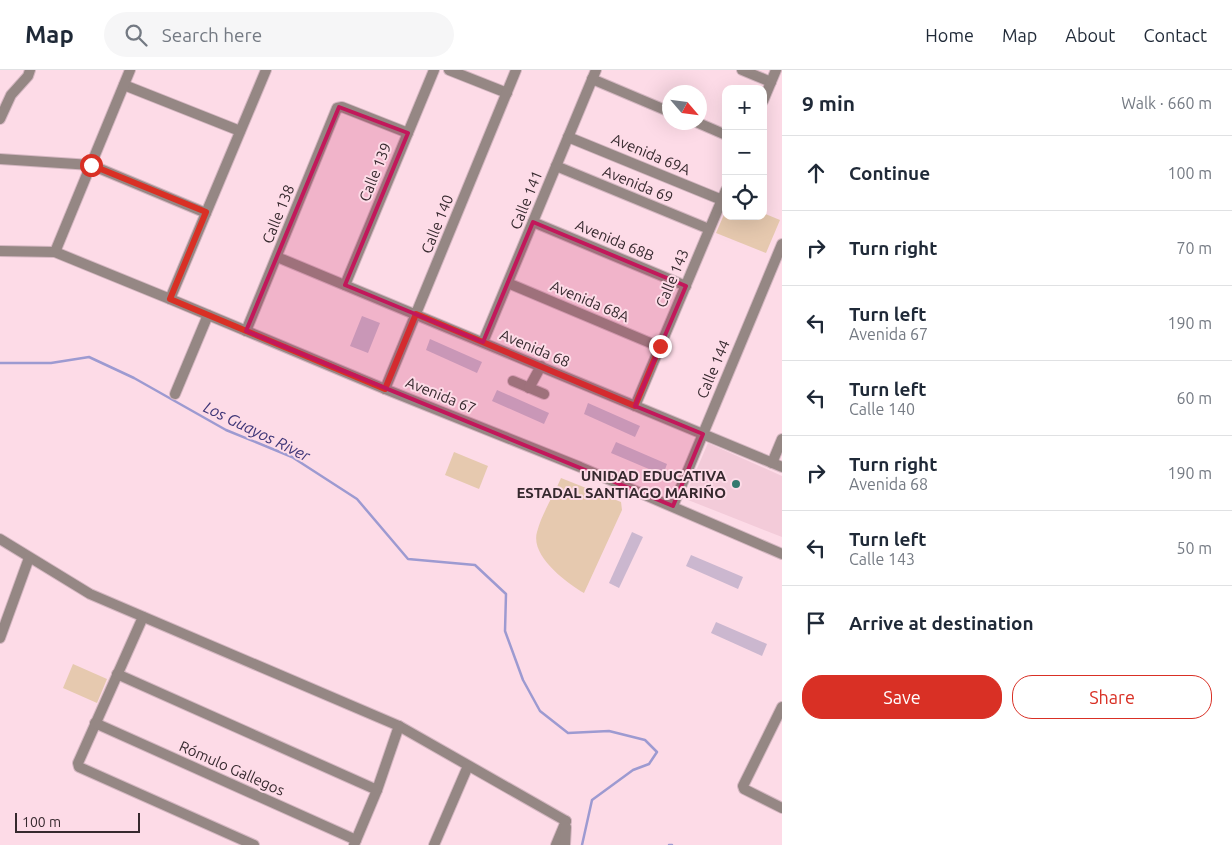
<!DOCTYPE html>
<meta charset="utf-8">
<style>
:root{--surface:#fff;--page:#f6f6f7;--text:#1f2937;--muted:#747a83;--line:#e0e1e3;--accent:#d93025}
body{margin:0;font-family:Ubuntu,sans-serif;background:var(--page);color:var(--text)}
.controls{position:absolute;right:15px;top:15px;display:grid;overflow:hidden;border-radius:10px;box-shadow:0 5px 20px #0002}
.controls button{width:45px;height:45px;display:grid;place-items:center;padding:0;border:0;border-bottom:1px solid var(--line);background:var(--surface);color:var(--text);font:25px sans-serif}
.compass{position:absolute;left:662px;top:15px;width:45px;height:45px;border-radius:50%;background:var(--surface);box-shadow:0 5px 20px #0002;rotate:118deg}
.scale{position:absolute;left:15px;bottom:12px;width:125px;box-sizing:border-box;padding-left:5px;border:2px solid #36292e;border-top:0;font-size:14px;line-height:18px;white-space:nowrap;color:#36292e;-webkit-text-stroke:4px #fddbe7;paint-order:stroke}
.stop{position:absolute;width:15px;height:15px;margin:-11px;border:4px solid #d93025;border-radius:50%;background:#fff}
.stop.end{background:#d93025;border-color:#fff;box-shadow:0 1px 5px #0008}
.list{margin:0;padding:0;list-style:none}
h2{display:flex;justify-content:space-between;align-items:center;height:65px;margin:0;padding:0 20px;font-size:21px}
h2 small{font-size:16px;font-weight:400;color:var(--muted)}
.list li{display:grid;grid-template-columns:32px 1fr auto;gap:15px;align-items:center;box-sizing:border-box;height:75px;padding:0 20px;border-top:1px solid var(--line)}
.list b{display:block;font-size:19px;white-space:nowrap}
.list p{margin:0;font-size:16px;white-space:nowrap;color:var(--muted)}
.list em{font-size:16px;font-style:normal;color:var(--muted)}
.actions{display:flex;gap:10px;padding:15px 20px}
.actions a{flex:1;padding:11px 0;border:1px solid var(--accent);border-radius:20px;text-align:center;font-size:18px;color:var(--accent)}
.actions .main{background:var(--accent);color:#fff}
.icon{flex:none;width:28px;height:28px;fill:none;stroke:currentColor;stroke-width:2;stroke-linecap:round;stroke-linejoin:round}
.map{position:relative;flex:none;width:782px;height:775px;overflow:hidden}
header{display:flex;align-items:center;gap:30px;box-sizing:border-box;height:70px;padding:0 25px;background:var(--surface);border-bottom:1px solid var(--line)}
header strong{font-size:24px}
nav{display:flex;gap:28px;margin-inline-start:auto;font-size:18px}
.search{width:350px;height:45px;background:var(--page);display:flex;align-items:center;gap:12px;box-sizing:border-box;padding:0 18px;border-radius:28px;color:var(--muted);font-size:19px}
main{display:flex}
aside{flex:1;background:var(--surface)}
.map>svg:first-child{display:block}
</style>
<header>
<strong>Map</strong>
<div class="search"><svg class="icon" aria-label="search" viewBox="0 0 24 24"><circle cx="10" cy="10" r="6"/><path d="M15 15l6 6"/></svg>Search here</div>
<nav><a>Home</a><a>Map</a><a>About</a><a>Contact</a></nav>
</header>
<main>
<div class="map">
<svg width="782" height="775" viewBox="0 0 782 775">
<rect width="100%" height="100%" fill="#fddbe7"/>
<polygon fill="#f3cbd9" points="708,373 782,406 782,467 688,430 687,422"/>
<g fill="#e6c9af">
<polygon points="726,140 726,146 763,146 763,143 780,150 766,183 716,163"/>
<polygon points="454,382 488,396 479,419 445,405"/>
<path d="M561,408L621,432L622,440L584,523C567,513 530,486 537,462C542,443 554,425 561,408Z"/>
<polygon points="73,594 107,609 97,633 63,618"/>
</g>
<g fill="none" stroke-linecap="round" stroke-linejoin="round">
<g stroke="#9d9ad1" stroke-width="2.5">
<polyline points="0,293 51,293 89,287 134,308 226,360 292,387 357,429 408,489 475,495 506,524 505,561 523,610 540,641 568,663 609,661 645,670 657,682 649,694 633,700 592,730 582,775"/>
<polyline points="669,775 672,775"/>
</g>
</g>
<g fill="#cbb7cf">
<polygon points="362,246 380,253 368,283 350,276"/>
<polygon points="430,269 482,292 477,303 426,280"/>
<polygon points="497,320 549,343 544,354 492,331"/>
<polygon points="588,333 640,356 635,367 584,344"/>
<polygon points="616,372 667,394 663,405 611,383"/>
<polygon points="632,462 643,467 619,518 609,513"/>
<polygon points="691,485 743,507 738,519 686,496"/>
<polygon points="716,552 767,574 762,586 711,563"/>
</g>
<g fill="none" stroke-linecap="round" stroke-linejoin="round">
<g stroke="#d5b7c2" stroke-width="12">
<g id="minor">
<polyline points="449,0 507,23"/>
<polyline points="742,0 771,12"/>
<polyline points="592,9 670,42"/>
<polyline points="124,15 240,61"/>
<polyline points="763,31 776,0"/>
<polyline points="0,49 11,25 28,6 30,0"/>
<polyline points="696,52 726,65"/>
<polyline points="568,67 722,130"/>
<polyline points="0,89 91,95 206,143"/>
<polyline points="556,96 709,159"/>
<polyline points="533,152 686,216"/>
<polyline points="0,181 55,182 170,229 385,319 580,397 782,484"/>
<polyline points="55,182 130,0"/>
<polyline points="277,187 782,397"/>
<polyline points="508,213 660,277"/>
<polyline points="345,215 434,0"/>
<polyline points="170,229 266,0"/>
<polyline points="246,261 337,38 342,37 408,63"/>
<polyline points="483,272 596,0"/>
<polyline points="513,311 544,324"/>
<polyline points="529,318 541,296"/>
<polyline points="385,319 516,0"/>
<polyline points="175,324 208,245"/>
<polyline points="635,336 726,120"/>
<polyline points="772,393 782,369"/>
<polyline points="673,436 782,174"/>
<polyline points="0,469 90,524 399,656 566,751"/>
<polyline points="143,547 78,693 79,697 254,775"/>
<polyline points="0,568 29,488"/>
<polyline points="117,604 377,720"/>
<polyline points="782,637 743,716 744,719 782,738"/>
<polyline points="95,653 356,770"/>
<polyline points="354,775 377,720 399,656"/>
<polyline points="434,775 468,696"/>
<polyline points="556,775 566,751"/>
<polyline points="565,775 566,757"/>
</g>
</g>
<use href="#minor" stroke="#958784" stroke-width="10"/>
</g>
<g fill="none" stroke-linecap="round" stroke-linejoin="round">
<polyline stroke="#d93025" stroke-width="6" points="91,95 206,142 170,229 385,319 416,244 635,336 660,276"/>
</g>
<path fill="#c2185b" fill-opacity="0.2" stroke="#c2185b" stroke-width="4" stroke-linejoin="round" d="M339,37L408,63L345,215L483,272L533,152L686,216L635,336L703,364L673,436L246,261Z"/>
<circle fill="#357a6f" stroke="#fddbe7" stroke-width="2" cx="736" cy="414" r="5"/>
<g text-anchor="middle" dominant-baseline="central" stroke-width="4" stroke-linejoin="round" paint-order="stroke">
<g font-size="15" fill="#36292e" stroke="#fddbe7">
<text transform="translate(651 84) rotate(23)">Avenida 69A</text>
<text transform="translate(375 102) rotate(-68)">Calle 139</text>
<text transform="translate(638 114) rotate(22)">Avenida 69</text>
<text transform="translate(526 130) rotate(-68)">Calle 141</text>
<text transform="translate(278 144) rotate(-68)">Calle 138</text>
<text transform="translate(437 154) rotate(-68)">Calle 140</text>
<text transform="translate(615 170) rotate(23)">Avenida 68B</text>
<text transform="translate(672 208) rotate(-67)">Calle 143</text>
<text transform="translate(590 231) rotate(23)">Avenida 68A</text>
<text transform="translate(535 278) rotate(23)">Avenida 68</text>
<text transform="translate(713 299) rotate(-67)">Calle 144</text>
<text transform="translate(441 325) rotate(22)">Avenida 67</text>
<text transform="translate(232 698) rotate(24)">Rómulo Gallegos</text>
</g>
<g font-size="15" font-weight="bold" fill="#36292e" stroke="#fddbe7" text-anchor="end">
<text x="726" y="405">UNIDAD EDUCATIVA<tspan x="726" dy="17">ESTADAL SANTIAGO MARIÑO</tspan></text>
</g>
<g font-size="16" font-style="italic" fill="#3e3577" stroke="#fddbe7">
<text transform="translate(257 361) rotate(26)">Los Guayos River</text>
</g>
</g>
</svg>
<div class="controls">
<button>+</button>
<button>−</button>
<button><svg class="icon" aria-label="locate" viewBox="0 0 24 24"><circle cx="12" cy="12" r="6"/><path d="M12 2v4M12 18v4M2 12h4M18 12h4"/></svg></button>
</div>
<svg class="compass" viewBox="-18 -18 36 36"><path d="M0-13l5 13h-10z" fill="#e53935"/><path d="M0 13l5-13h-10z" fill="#747a83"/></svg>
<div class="scale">100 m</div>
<div class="stop" style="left:91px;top:95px"></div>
<div class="stop end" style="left:660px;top:276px"></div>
</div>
<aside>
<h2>9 min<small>Walk · 660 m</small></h2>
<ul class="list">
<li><svg class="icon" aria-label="ahead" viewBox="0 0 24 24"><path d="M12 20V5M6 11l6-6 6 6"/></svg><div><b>Continue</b></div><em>100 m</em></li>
<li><svg class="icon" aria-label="right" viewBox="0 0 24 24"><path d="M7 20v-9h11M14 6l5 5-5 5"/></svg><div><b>Turn right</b></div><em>70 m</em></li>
<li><svg class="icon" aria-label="left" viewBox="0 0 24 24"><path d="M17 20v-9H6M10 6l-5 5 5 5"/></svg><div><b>Turn left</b><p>Avenida 67</p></div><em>190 m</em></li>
<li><svg class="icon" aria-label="left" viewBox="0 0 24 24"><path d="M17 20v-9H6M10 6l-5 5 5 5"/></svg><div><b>Turn left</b><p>Calle 140</p></div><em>60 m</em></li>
<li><svg class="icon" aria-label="right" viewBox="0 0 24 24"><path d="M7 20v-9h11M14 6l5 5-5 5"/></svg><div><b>Turn right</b><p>Avenida 68</p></div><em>190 m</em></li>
<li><svg class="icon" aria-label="left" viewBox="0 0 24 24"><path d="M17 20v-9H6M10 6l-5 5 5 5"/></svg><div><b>Turn left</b><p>Calle 143</p></div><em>50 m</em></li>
<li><svg class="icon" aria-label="arrive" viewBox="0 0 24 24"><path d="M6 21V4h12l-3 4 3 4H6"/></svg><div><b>Arrive at destination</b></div></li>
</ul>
<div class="actions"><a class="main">Save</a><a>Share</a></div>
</aside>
</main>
